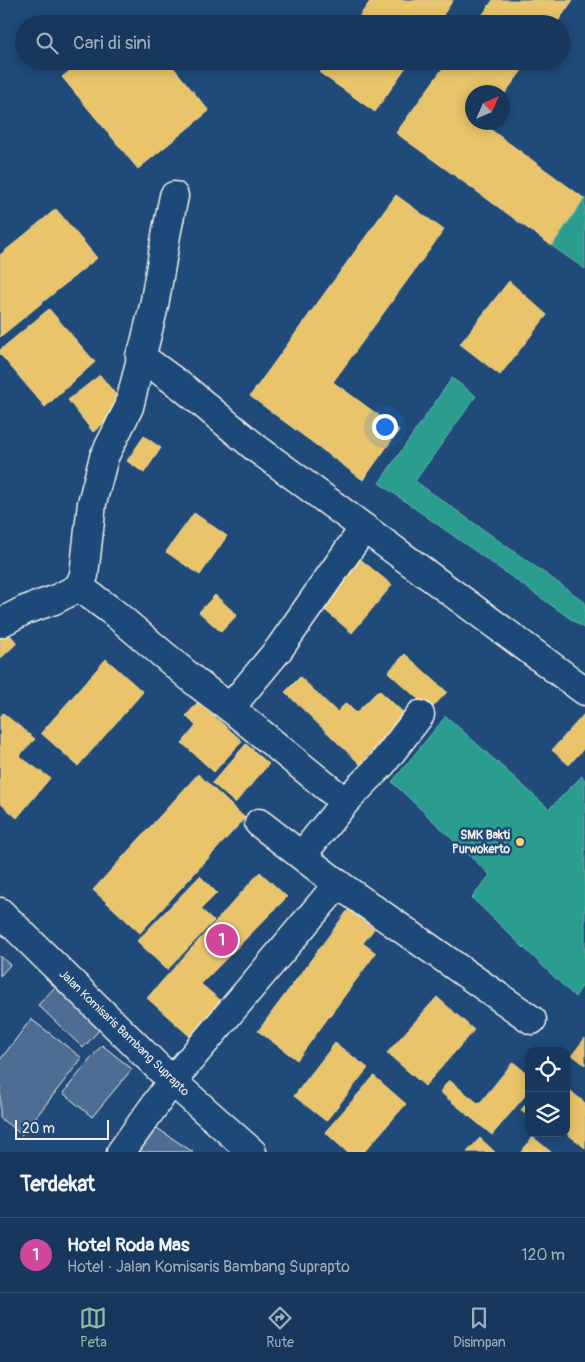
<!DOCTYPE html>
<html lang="id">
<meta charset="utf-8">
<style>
:root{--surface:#17385c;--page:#203f62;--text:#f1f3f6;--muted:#9eacbb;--line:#365272;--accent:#8abfa5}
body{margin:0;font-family:Pangolin,sans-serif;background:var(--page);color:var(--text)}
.controls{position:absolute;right:15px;bottom:15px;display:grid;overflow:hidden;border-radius:10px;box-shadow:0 2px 12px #0003}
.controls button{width:45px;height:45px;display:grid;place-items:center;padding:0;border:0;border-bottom:1px solid var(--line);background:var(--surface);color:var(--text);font:25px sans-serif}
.compass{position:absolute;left:465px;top:85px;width:45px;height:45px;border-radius:50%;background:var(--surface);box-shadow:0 2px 12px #0003;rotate:45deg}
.scale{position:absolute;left:15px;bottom:12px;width:94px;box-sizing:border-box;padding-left:5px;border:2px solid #f4f1e8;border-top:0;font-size:14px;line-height:18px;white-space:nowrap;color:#f4f1e8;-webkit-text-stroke:4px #1f4a7a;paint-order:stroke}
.you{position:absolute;left:384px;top:426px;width:18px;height:18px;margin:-12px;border:4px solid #fff;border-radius:50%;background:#1a73e8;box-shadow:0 0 0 8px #1a73e833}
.badge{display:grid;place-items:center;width:32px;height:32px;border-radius:50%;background:var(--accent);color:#fff;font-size:16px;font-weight:700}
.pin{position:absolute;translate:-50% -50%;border:2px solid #fff;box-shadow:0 1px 5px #0006}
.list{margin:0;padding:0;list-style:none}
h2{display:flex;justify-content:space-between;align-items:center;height:65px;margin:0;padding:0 20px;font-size:21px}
h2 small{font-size:16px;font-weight:400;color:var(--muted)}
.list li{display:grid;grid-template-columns:32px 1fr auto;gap:15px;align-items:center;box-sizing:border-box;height:75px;padding:0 20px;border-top:1px solid var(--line)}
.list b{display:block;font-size:19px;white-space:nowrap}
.list p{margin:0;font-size:16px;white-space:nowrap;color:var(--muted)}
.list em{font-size:16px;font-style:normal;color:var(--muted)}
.icon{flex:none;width:28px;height:28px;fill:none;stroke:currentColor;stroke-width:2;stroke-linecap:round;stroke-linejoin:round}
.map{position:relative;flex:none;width:585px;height:1152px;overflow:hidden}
.search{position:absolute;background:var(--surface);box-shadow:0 2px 12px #0003;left:15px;right:15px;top:15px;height:55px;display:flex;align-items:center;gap:12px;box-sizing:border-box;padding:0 18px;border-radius:28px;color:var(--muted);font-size:19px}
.sheet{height:140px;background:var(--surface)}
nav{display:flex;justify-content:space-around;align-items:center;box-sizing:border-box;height:70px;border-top:1px solid var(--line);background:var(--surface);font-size:14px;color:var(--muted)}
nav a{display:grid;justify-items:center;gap:2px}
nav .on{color:var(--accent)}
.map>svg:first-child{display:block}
</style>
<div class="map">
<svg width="585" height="1152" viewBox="0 0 585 1152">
<rect width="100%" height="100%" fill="#1f4a7a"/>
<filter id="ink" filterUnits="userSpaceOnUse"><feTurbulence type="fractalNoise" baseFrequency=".02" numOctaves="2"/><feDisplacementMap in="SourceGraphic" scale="10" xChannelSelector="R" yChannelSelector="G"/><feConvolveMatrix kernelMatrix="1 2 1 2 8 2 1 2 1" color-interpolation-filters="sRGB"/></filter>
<g filter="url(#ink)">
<g fill="#e9c46a" stroke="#ecd290">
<polygon points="371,0 453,0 437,24 354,24"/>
<polygon points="493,0 573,0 556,24 476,24"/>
<polygon points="82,61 168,61 209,111 138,169 62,77"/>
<polygon points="328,61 410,61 375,112 320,73"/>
<polygon points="448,61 529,61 502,97 502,92 472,92 472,122 484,122 483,124 585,199 552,246 396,133"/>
<polygon points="396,195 444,230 333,382 399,430 363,480 250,396"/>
<polygon points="56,209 97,258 0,337 0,255"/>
<polygon points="509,281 547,315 500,375 460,344"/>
<polygon points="49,309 95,362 45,407 0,354 0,350"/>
<polygon points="100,375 125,406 93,432 68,400"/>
<polygon points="144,436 161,448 144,473 127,461"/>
<polygon points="194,513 227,536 200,575 166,552"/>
<polygon points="359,558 392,585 352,633 320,606"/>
<polygon points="215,595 237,615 221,632 199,612"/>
<polygon points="0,623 17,643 0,659"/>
<polygon points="405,654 447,692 430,710 388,672"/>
<polygon points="106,659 143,692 78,766 41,733"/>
<polygon points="300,677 337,712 346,703 356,713 379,690 406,715 360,764 285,692"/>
<polygon points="198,702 242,741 214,772 182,743 196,726 186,716"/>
<polygon points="3,713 35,739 19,756 50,778 17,818 0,803 0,717"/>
<polygon points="585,713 585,747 569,765 552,750"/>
<polygon points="246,744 269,764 235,803 212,783"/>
<polygon points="198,774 245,818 140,933 93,890"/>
<polygon points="260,872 287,897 201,984 227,1006 195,1041 147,998"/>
<polygon points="200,876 217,893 201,909 214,921 167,970 137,941"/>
<polygon points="348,910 374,929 363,943 376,953 297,1060 258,1031"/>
<polygon points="437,997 474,1030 425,1086 387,1053"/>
<polygon points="585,1038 585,1065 572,1055"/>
<polygon points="335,1043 368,1068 326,1121 294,1096"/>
<polygon points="513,1062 529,1075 529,1091 492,1135 440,1092 449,1080 479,1104"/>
<polygon points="374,1076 406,1104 364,1152 347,1152 325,1132"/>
<polygon points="566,1087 585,1103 585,1148 566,1133"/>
<polygon points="529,1101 529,1117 521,1110"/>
<polygon points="533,1137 551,1152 521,1152"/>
<polygon points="480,1138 495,1152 467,1152"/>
</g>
<g fill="#2a9d8f" stroke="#67b6aa">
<polygon points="585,198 585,269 552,246"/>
<polygon points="452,378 476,396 415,481 585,602 585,629 379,483"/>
<polygon points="446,716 549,809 582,776 585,780 585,982 575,997 472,898 490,875 392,782"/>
</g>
<g fill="#4d6e92" stroke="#f4f1e8">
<polygon points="0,956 10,965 0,976"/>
<polygon points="57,985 101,1028 83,1048 38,1005"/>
<polygon points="31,1019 82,1058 22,1135 0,1118 0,1060"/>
<polygon points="102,1045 132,1069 92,1117 63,1093"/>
<polygon points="148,1122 193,1152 126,1152"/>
</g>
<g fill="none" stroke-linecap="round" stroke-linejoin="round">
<g stroke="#f4f1e8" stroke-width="31">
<g id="street">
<polyline points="140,356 184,388 256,448 585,691"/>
<polyline points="79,587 113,612 198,684 230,708 345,802"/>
<polyline points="0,623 25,610 54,600 68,593 79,587 84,575 92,503 104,457 129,407 154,306 167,230 174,196"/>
<polyline points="230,708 279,649 364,528"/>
<polyline points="259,823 338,884 532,1020"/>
<polyline points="302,855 345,802 382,764 420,715"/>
<polyline points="121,1152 172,1081 338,884"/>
</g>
</g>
<g stroke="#f4f1e8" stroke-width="31">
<polyline id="secondary" points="0,912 172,1081 252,1152"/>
</g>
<use href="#street" stroke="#1f4a7a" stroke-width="28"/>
<use href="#secondary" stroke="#1f4a7a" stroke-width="28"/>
</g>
</g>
<circle fill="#ffd166" stroke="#1f4a7a" stroke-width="2" cx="520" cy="842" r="5"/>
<g text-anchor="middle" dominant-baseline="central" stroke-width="5" stroke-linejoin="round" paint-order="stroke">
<g font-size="12" font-weight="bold" fill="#f4f1e8" stroke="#1f4a7a" text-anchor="end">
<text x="510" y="835">SMK Bakti<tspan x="510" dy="14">Purwokerto</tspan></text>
</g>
<g font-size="12" fill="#f4f1e8" stroke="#1f4a7a">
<text transform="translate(124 1033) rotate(44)">Jalan Komisaris Bambang Suprapto</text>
</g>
</g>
</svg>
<div class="controls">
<button><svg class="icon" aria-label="locate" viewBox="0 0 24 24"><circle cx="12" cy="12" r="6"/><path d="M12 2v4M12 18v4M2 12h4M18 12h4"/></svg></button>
<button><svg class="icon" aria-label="layers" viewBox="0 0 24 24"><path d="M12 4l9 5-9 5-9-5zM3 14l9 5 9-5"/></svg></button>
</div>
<svg class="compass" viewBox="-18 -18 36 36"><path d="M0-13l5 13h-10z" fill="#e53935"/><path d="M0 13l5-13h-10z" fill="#9eacbb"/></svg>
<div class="scale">20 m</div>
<div class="you"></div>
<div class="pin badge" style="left:222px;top:940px;background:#d1479c">1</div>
<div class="search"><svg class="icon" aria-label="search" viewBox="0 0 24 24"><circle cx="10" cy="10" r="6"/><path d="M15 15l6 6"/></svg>Cari di sini</div>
</div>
<section class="sheet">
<h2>Terdekat<small></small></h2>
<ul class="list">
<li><span class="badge" style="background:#d1479c">1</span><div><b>Hotel Roda Mas</b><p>Hotel · Jalan Komisaris Bambang Suprapto</p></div><em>120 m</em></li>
</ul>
</section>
<nav>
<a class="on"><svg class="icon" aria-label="map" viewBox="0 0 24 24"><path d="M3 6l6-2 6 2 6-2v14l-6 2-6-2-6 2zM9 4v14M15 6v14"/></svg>Peta</a>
<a><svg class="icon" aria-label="directions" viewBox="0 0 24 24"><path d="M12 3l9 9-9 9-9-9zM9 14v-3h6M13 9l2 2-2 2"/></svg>Rute</a>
<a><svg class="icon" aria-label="saved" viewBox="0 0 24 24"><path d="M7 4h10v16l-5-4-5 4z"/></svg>Disimpan</a>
</nav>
